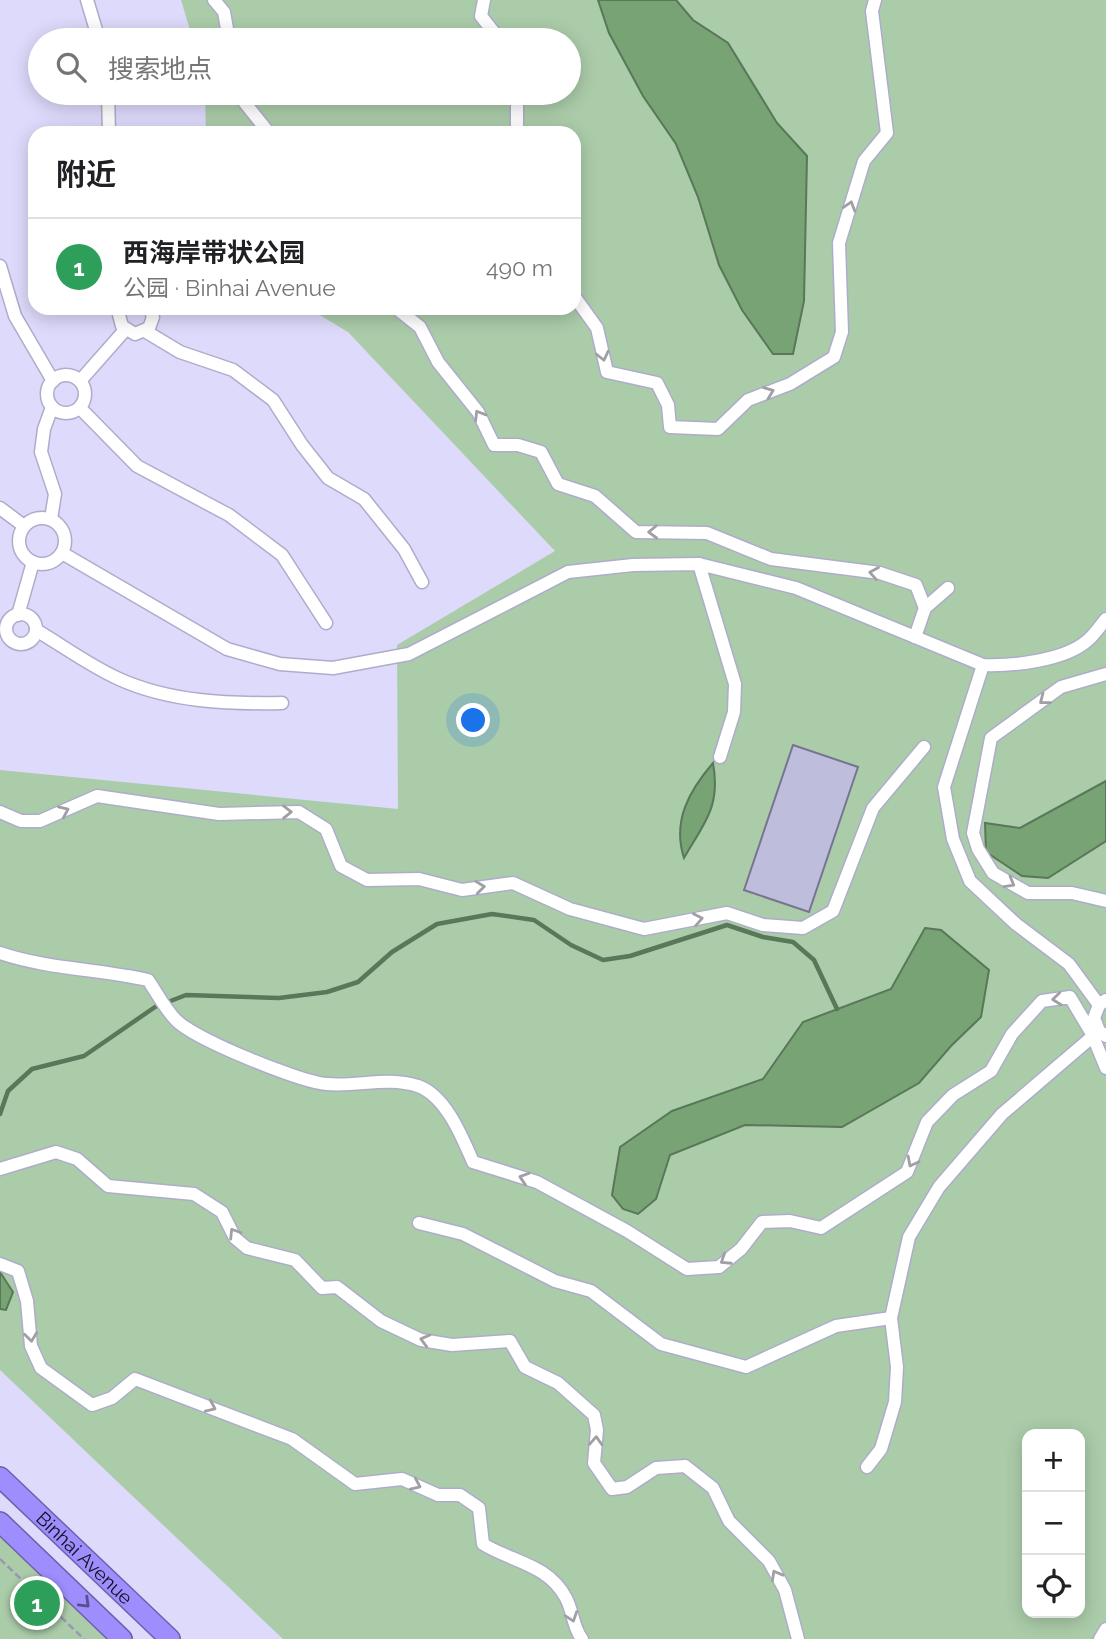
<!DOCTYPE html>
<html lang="zh">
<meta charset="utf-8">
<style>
:root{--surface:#fff;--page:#f6f6f6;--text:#202124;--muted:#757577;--line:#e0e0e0;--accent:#db2777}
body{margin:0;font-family:Raleway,"Noto Sans SC",sans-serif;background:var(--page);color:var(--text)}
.controls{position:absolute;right:21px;bottom:21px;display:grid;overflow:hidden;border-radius:14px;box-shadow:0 4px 18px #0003}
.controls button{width:63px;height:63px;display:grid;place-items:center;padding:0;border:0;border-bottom:2px solid var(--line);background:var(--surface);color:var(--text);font:35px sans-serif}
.you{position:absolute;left:474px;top:721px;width:24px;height:24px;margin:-18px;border:5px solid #fff;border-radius:50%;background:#1a73e8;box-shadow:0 0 0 10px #1a73e833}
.badge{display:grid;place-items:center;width:46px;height:46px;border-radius:50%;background:var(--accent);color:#fff;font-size:23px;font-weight:700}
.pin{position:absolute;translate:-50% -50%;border:4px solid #fff;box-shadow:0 2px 7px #0006}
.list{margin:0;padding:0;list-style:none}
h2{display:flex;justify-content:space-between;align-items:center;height:91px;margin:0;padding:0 28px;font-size:30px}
h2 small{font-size:23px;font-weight:400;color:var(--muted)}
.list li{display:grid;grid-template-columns:46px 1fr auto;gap:21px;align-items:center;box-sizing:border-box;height:98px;padding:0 28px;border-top:2px solid var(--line)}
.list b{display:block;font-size:26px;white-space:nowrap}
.list p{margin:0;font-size:23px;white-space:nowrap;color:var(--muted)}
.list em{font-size:23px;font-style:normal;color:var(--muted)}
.icon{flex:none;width:38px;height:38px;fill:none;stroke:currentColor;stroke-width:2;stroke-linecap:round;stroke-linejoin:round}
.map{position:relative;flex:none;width:1106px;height:1639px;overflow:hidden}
.search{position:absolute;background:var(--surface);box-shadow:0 4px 18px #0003;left:28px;top:28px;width:553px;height:77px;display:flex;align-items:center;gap:18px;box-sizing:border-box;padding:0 24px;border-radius:38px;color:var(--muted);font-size:26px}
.panel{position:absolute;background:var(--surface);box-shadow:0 4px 18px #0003;left:28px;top:126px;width:553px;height:189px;border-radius:21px}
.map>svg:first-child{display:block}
</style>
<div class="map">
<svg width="1106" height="1639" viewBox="0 0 1106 1639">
<rect width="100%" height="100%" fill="#dddafb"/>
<g fill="#abcca9" fill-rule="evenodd">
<path d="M181,0H1106V1639H283L0,1370V770L398,809L397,645L555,551L348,332L308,308H574V133H206L205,93H569V40H193ZM1027,1434H1080V1613H1027Z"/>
<polygon points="0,1533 111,1639 0,1639"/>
</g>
<g fill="#78a374" stroke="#597759" stroke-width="2">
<polygon points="598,0 676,0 693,20 728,43 777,123 807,156 804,301 793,354 773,354 742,310 719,265 698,197 676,144 643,96 609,33"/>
<path d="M713,763C721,807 704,823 684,858C672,821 689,791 713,763Z"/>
<polygon points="1106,781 1106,841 1048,878 1022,876 986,852 985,823 1020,828"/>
<polygon points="925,928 941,930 989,970 981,1017 951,1046 919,1083 842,1127 745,1125 670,1155 656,1199 638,1214 623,1209 612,1195 620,1147 672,1111 763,1079 803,1022 891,989"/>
<polygon points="0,1272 13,1292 6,1310 0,1309"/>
</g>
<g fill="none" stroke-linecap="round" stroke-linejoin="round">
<polyline stroke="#597759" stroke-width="4.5" points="0,1114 8,1091 32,1069 84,1056 155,1007 186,995 279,998 327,992 358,982 392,952 437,924 492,914 534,920 571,945 603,960 630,956 727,925 763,937 793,942 814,960 837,1009"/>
</g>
<polygon fill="#bfbddc" stroke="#777491" stroke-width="2" points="793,745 858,767 809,912 744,890"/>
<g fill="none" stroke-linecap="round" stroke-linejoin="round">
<g stroke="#aeaccb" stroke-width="15">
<g id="minor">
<polyline points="87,0 99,40"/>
<polyline points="214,0 224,12 229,40"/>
<polyline points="484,0 481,16 500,40"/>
<polyline points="108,93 109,133"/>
<polyline points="237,93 269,133"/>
<polyline points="517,93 517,133"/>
<polyline points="0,266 15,316 53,381"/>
<polyline points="574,296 597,328 607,372 657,383 668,405 670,427 718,429 748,400 790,384 834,357 842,332 839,243 864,161 887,133 872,11 875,0"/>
<polyline points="122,308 119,315 122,326 135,334 149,328 153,317 150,308"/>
<polyline points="396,308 420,327 438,362 478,412 494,445 518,445 541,452 558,484 595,496 636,532 707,533 771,559 880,573 916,585 925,608"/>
<polyline points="145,331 180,352 233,370 273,400 302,445 328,478 364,499 404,549 422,582"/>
<circle cx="66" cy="394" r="19"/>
<polyline points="80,381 125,330"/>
<polyline points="80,408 137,466 229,515 282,555 326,623"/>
<polyline points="0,508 24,526"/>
<circle cx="42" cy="541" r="23"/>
<polyline points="51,519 55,494 41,452 44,429 52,407"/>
<path d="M62,553L227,649L280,664L333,668L409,654L568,572L633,565L699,564L796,588L983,665C1012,666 1065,661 1088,640C1095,634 1100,626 1106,619"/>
<polyline points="699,564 735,684 734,712 720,757"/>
<circle cx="21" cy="629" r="15"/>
<polyline points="18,615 33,562"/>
<path d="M36,630C63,646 90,666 119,679C170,702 228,704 282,703"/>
<polyline points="915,637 925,608 948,588"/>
<polyline points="983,665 944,787 953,839 970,881 1016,924 1069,964 1099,1005"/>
<polyline points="1106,674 1061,687 991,738 973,833 978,849 993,873 1028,893 1072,893 1106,901"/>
<polyline points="0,812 21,821 40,821 97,796 219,814 299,812 326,829 341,866 367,880 419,879 462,890 513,883 570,909 644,929 727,913 763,925 803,928 833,911 873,808 924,747"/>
<path d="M0,953C47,969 99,969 148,980C157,993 165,1009 176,1020C194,1039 300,1082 327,1084C358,1087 387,1076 418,1086C446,1096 462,1137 473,1162L537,1182L627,1231L687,1269L719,1267L741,1249L762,1222L790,1221L821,1228L907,1172L927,1122L953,1095L991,1071L1012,1034L1042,1001L1070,997L1092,1034L1106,1068"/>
<polyline points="1106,1000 1099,1005 1094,1018 1099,1031 1106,1036"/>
<polyline points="0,1169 56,1152 77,1159 108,1186 194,1194 222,1212 235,1238 247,1248 295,1260 322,1288 337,1287 381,1321 421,1340 452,1345 510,1341 525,1367 558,1383 594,1415 597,1430 594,1463 612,1489 627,1487 656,1468 685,1466 713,1488 729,1521 769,1561 785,1590 798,1639"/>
<polyline points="419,1223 463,1234 555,1281 591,1291 661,1344 746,1367 836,1326 891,1318"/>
<path d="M0,1264L18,1271L27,1301L31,1346L41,1368L92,1405L112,1398L135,1379L292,1439L355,1484L402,1479L438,1495H460L479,1508L483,1544C512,1562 548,1564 566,1598C573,1611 573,1628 582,1639"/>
<polyline points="867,1467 881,1449 895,1402 897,1367 891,1318 909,1237 939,1187 1002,1114 1099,1031"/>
<polyline points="1100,1639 1106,1629"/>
</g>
</g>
<g stroke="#6d61ae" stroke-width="22">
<g id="highway">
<path id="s1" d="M0,1477L170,1639"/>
<polyline points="0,1522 122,1639"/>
</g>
</g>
<polyline stroke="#9a97b1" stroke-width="2.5" stroke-dasharray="7 3.5" stroke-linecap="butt" points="0,1559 84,1639"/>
<use href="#minor" stroke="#fff" stroke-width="12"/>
<use href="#highway" stroke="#9e8dfd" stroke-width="19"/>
</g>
<defs><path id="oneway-chevron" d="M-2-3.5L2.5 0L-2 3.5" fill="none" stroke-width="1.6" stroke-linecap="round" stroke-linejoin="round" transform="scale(1.75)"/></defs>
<g stroke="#a09fa3">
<use href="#oneway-chevron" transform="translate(850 206) rotate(-73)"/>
<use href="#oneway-chevron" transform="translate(603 356) rotate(77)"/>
<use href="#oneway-chevron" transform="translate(769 392) rotate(-21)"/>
<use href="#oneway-chevron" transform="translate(479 415) rotate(-121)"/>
<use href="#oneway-chevron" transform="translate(653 532) rotate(178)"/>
<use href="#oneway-chevron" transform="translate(874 573) rotate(-170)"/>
<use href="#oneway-chevron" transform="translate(1044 700) rotate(142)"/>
<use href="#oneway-chevron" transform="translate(64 811) rotate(-24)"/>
<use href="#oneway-chevron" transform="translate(287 812) rotate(-1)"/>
<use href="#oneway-chevron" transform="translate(1010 883) rotate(30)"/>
<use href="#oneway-chevron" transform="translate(480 887) rotate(-7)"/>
<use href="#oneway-chevron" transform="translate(698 919) rotate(-11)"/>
<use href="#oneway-chevron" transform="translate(1057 999) rotate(174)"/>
<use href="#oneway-chevron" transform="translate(912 1162) rotate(117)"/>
<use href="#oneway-chevron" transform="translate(524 1178) rotate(-162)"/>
<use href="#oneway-chevron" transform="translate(234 1233) rotate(-122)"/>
<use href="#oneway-chevron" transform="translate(725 1260) rotate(147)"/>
<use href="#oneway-chevron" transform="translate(31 1337) rotate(83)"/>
<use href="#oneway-chevron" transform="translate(425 1340) rotate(-165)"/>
<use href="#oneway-chevron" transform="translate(211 1407) rotate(24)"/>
<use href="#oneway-chevron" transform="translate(596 1441) rotate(-87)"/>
<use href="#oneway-chevron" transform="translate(416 1485) rotate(24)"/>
<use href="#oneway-chevron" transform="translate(776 1575) rotate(-119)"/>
<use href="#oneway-chevron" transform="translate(572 1617) rotate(71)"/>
</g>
<use stroke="#584e8c" href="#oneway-chevron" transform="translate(85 1603) rotate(44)"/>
<g text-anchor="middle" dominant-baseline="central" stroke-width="7" stroke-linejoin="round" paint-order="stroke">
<g font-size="19" fill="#11101a" stroke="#eae9fd">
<text stroke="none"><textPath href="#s1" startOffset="117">Binhai Avenue</textPath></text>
</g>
</g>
</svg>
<div class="controls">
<button>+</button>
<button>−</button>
<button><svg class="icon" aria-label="locate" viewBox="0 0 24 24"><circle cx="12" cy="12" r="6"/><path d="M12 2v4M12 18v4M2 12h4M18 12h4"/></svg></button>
</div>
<div class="you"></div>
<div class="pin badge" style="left:37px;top:1603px;background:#2e9e5b">1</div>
<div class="search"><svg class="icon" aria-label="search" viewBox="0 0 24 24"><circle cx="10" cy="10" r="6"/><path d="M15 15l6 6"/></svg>搜索地点</div>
<section class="panel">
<h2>附近<small></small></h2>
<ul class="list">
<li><span class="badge" style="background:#2e9e5b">1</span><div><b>西海岸带状公园</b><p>公园 · Binhai Avenue</p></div><em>490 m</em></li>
</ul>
</section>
</div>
